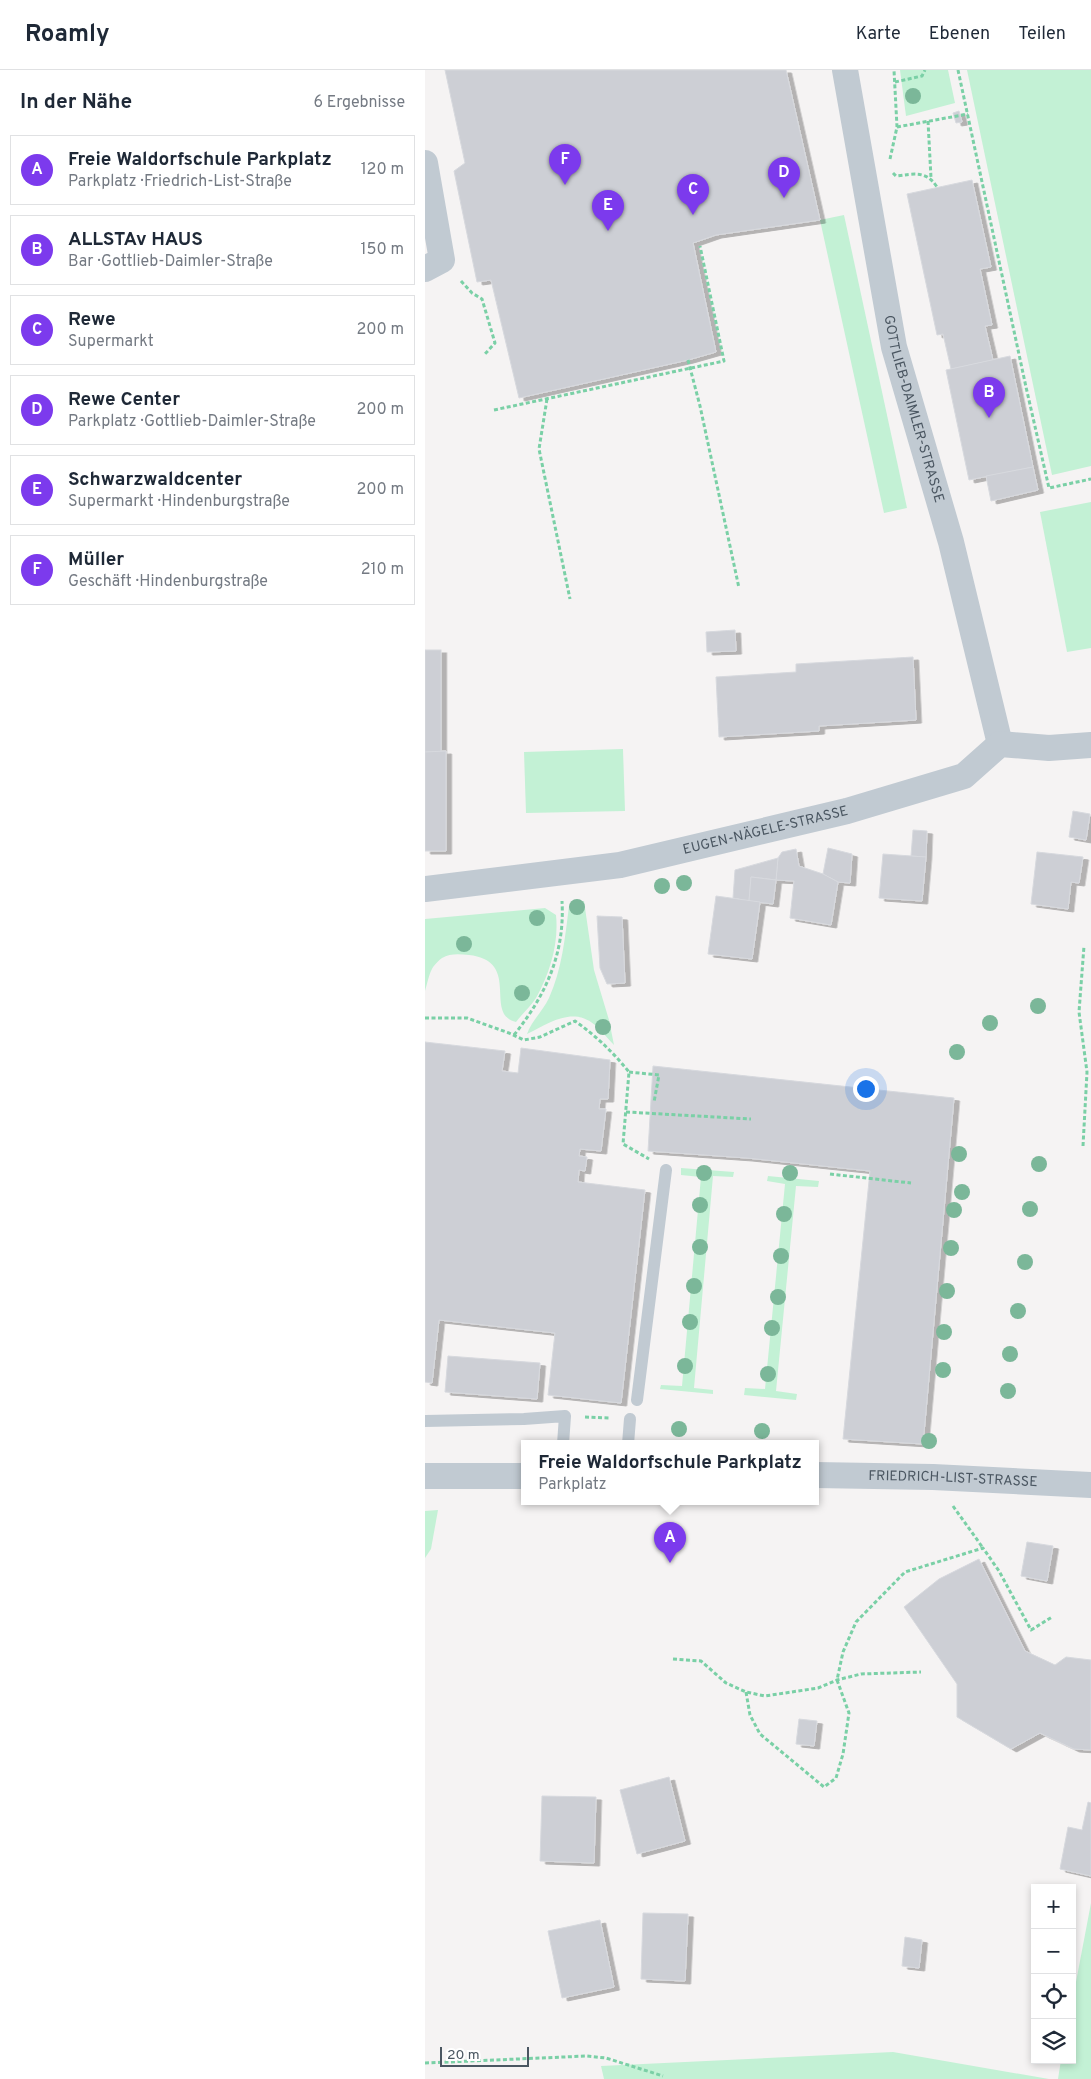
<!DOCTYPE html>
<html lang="de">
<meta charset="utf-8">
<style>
:root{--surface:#fff;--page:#f2f2f3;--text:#1f2937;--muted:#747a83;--line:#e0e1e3;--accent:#7c3aed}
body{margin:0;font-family:Overpass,sans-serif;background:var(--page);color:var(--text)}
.controls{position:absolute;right:15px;bottom:15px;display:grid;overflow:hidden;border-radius:0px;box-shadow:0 2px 8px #0003}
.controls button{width:45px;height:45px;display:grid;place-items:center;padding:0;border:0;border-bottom:1px solid var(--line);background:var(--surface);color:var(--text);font:25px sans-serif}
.scale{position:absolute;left:15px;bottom:12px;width:89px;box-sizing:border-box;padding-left:5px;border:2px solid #4a5661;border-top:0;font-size:14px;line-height:18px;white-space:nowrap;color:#4a5661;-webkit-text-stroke:4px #fff;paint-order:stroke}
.you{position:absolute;left:440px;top:1018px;width:18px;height:18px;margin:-12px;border:4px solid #fff;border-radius:50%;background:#1a73e8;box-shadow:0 0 0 8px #1a73e833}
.badge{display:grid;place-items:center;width:32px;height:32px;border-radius:50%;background:var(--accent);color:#fff;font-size:16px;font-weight:700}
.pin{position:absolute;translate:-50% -41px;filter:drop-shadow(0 1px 2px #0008)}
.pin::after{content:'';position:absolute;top:26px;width:18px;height:15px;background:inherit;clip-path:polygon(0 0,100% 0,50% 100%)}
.popup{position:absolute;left:96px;top:1370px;width:298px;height:65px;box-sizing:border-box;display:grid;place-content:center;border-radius:0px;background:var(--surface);filter:drop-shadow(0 1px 4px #0005);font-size:16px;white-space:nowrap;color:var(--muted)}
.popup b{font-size:19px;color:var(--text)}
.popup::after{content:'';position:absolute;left:50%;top:100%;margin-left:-10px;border:10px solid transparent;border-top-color:var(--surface)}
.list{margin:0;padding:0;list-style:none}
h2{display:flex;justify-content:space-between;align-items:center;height:65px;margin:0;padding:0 20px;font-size:21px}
h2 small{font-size:16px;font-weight:400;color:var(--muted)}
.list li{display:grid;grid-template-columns:32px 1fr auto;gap:15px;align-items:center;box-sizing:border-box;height:70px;margin:0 10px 10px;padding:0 10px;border:1px solid var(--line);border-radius:0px}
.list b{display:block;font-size:19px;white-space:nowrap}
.list p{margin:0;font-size:16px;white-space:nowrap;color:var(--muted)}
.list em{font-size:16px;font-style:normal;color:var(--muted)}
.icon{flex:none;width:28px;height:28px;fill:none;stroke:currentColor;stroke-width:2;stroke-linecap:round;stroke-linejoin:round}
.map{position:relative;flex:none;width:666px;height:2009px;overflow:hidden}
header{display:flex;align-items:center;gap:30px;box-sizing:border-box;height:70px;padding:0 25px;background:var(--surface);border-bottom:1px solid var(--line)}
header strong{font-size:24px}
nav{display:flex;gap:28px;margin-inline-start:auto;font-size:18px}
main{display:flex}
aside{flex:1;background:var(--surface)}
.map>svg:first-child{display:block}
</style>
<header>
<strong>Roamly</strong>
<nav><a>Karte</a><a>Ebenen</a><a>Teilen</a></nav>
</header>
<main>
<aside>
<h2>In der Nähe<small>6 Ergebnisse</small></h2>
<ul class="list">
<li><span class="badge">A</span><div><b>Freie Waldorfschule Parkplatz</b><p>Parkplatz · Friedrich-List-Straße</p></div><em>120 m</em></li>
<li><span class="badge">B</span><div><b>ALLSTAv HAUS</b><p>Bar · Gottlieb-Daimler-Straße</p></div><em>150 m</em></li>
<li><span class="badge">C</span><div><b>Rewe</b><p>Supermarkt</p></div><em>200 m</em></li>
<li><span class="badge">D</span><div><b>Rewe Center</b><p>Parkplatz · Gottlieb-Daimler-Straße</p></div><em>200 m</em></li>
<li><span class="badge">E</span><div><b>Schwarzwaldcenter</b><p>Supermarkt · Hindenburgstraße</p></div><em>200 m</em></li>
<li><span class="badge">F</span><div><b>Müller</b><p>Geschäft · Hindenburgstraße</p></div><em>210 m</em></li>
</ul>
</aside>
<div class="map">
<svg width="666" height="2009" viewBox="0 0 666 2009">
<defs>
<filter id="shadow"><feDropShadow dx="5.5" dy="3" stdDeviation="0" flood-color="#0004"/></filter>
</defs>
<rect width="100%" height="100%" fill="#f5f3f3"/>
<g fill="#c3f1d5">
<polygon points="475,0 523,0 530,33 481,46"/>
<polygon points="542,0 666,0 666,396 627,405"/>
<polygon points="419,145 482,438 459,443 395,150"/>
<polygon points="666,432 666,578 642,582 615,442"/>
<polygon points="198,679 200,741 101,743 99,682"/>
<path d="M159,831L169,900L184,950L189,975C183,969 177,961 170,955C148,936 124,953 102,964C107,950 118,941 124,928C137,899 140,868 144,836Z"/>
<path d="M120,838L131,845C134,873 125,903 111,928C106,936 97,944 91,952C58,944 97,891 44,885C35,884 25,883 17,888C4,898 5,905 0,921V849Z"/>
<polygon points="256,1098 309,1102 308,1107 288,1106 269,1318 288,1320 288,1324 235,1319 236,1315 257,1316 276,1107 256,1105"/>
<polygon points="343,1106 394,1111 393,1117 371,1116 351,1321 372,1324 371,1330 319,1325 320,1318 340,1319 360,1114 342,1111"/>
<polygon points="13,1440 6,1479 0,1488 0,1441"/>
<polygon points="666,1833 666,2009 633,2009 636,1990 647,1990 647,1933"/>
<polygon points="468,1982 624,2009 179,2009 176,1996"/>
</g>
<g fill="#cdcfd5" stroke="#d7d9de" filter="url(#shadow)">
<polygon points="20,0 361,0 395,150 291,165 268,173 291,282 263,290 94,328 66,210 52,212 29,101 40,93"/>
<polygon points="534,41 537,52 531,53 528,43"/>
<polygon points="547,110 566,197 555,199 567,255 560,256 568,290 526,299 518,264 512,265 482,124"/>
<polygon points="585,286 608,397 544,410 521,300"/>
<polygon points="608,397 613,420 566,431 561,406"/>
<polygon points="310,560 311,581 282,582 281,562"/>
<rect x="0" y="580" width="16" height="102"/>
<polygon points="488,587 491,650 394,656 394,661 294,667 291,607 371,602 371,594"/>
<polygon points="21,681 21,781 0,781 0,682"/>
<polygon points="648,741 665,744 661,770 644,767"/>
<polygon points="488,760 502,761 501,787 486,786"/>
<polygon points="403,778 427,784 425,813 413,812 398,804"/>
<polygon points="371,779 374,796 398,804 413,812 406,855 365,848 369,811 351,810 353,788 357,782"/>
<polygon points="612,782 658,787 654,813 646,812 643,839 606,834"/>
<polygon points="458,784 501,787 497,831 454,828"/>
<polygon points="353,788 351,810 326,807 324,831 308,828 310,800"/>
<polygon points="326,807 351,810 348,834 324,831"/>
<polygon points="291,826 335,832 327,889 283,884"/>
<polygon points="172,846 197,847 200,913 182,914 175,898"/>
<polygon points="0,972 80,981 77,1001 93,1003 96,978 185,990 183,1029 175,1029 174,1039 181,1039 176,1081 155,1079 154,1086 162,1087 160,1101 154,1100 153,1112 220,1120 196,1333 123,1325 130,1263 14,1250 7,1313 0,1312"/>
<polygon points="228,996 529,1028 498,1374 418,1369 445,1101 322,1088 223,1081"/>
<polygon points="23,1286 115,1293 112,1329 20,1322"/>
<polygon points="602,1472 628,1476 622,1511 596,1506"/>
<polygon points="554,1489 600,1581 630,1595 641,1587 666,1590 666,1680 649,1679 615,1663 586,1679 532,1647 532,1614 479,1537 514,1509"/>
<polygon points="374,1649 392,1651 389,1676 371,1674"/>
<polygon points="244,1707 260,1771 212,1784 195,1720"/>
<polygon points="117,1726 171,1727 169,1793 115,1791"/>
<polygon points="663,1732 666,1733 666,1806 635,1799 643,1757 657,1760"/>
<polygon points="218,1843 263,1844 260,1911 216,1909"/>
<polygon points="175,1850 189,1917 137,1928 123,1861"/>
<polygon points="480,1867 497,1870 494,1898 477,1896"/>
</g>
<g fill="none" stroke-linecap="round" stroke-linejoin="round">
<g stroke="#7ad0a6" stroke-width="3" stroke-dasharray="4 2.5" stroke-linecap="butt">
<polyline points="533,0 601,317 624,418 666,409"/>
<polyline points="470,12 497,6 500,0"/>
<polyline points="503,51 506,108"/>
<polyline points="472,57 543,44"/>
<polyline points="465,89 472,57 469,0"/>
<path d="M468,103L471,106C489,104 501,100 512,117"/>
<polyline points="36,211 47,223 57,229 70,273 60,284"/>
<polyline points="263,290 275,336 314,518"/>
<polyline points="122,329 114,379 145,529"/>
<polyline points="69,340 299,291 275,176"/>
<path d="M0,948H42L84,963L99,970L115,967L150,951C171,966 188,982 204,1002L198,1074L224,1089"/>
<path d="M89,965C121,925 140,883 137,831"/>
<polyline points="204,1002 234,1005 229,1032"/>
<polyline points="201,1042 326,1049"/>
<polyline points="658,1076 662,1002 654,942 659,876"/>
<polyline points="405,1104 486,1113"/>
<polyline points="160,1347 184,1348"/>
<polyline points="528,1436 558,1478"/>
<polyline points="248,1589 276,1591 301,1613 321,1622 340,1626 393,1618 412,1610 436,1604 496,1602"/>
<polyline points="321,1622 325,1645 335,1664 399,1717 411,1708 418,1684 424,1643 412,1610 418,1582 431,1552 480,1502 558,1478 574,1501 606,1560 627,1547"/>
<polyline points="0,1993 162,1986 181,1988 238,2006"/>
</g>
<g stroke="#c1cad2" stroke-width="12">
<polyline points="212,1330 241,1100"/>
<polyline points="0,1351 99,1349 140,1346 138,1374"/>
<polyline points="203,1374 205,1349"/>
</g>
<g stroke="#c1cad2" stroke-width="26">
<path id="s1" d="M420,0L469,277L526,472L575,674"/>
<polyline points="0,93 17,190 0,199"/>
<path id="s2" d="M0,819L195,795L422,741L539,706L575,674L624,678L666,675"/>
<path id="s3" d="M390,1405L508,1407L666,1415"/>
<polyline points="0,1406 100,1406"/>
</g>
</g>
<g fill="#7bb799">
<circle cx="488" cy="26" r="8"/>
<circle cx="259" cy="813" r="8"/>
<circle cx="237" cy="816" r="8"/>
<circle cx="152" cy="837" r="8"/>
<circle cx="112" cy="848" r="8"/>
<circle cx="39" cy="874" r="8"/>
<circle cx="97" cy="923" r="8"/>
<circle cx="613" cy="936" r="8"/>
<circle cx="565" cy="953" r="8"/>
<circle cx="178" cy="957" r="8"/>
<circle cx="532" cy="982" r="8"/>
<circle cx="534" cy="1084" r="8"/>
<circle cx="614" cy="1094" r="8"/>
<circle cx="279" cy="1103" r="8"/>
<circle cx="365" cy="1103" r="8"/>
<circle cx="537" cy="1122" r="8"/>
<circle cx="275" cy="1135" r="8"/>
<circle cx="605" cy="1139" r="8"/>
<circle cx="529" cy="1140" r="8"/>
<circle cx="359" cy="1144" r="8"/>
<circle cx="275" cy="1177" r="8"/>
<circle cx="526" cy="1178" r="8"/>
<circle cx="356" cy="1186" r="8"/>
<circle cx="600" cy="1192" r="8"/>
<circle cx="269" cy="1216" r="8"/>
<circle cx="522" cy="1221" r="8"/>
<circle cx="353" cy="1227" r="8"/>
<circle cx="593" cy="1241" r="8"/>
<circle cx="265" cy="1252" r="8"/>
<circle cx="347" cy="1258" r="8"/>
<circle cx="519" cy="1262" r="8"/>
<circle cx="585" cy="1284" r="8"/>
<circle cx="260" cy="1296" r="8"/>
<circle cx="518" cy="1300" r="8"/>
<circle cx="343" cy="1304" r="8"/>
<circle cx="583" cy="1321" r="8"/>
<circle cx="254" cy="1359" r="8"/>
<circle cx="337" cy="1361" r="8"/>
<circle cx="504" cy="1371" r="8"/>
</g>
<g text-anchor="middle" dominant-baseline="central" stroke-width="4" stroke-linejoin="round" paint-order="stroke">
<g font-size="14" fill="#4a5661" stroke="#fff">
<text stroke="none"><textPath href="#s1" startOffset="346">GOTTLIEB-DAIMLER-STRASSE</textPath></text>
<text stroke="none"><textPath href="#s2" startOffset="346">EUGEN-NÄGELE-STRASSE</textPath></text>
<text stroke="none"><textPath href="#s3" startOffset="138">FRIEDRICH-LIST-STRASSE</textPath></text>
</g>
</g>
</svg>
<div class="controls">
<button>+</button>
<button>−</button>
<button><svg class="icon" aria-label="locate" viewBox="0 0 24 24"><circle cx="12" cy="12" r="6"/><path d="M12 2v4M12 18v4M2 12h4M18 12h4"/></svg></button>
<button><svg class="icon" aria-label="layers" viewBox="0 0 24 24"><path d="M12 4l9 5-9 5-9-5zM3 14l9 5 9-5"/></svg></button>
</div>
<div class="scale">20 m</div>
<div class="you"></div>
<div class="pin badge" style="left:245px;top:1493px">A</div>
<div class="popup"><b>Freie Waldorfschule Parkplatz</b>Parkplatz</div>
<div class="pin badge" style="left:564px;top:348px">B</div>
<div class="pin badge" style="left:268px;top:145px">C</div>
<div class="pin badge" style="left:359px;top:128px">D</div>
<div class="pin badge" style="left:183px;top:161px">E</div>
<div class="pin badge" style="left:140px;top:115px">F</div>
</div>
</main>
